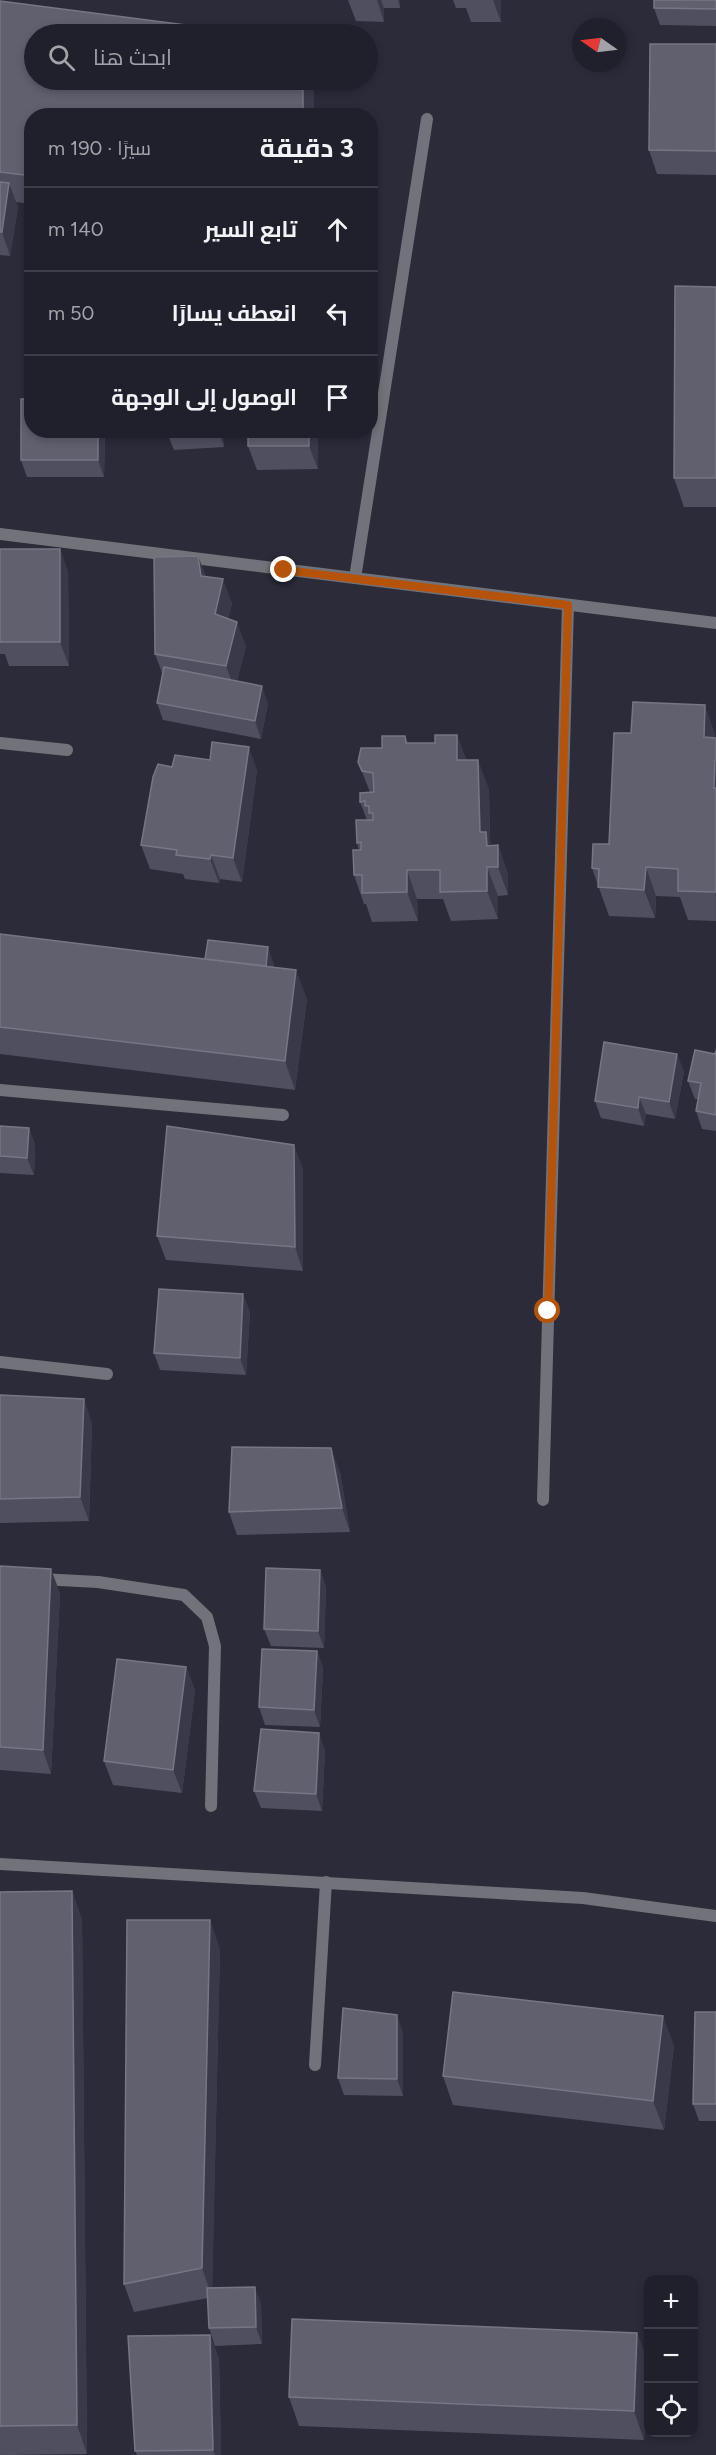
<!DOCTYPE html>
<html lang="ar">
<meta charset="utf-8">
<style>
:root{--surface:#20202c;--page:#2d2d38;--text:#f1f3f6;--muted:#a2a3a9;--line:#3d3e48}
body{margin:0;font-family:Figtree,Cairo,sans-serif;background:var(--page);color:var(--text);direction:rtl}
.controls{position:absolute;right:18px;bottom:18px;display:grid;overflow:hidden;border-radius:12px;box-shadow:0 3px 9px #0003}
.controls button{width:54px;height:54px;display:grid;place-items:center;padding:0;border:0;border-bottom:2px solid var(--line);background:var(--surface);color:var(--text);font:30px sans-serif}
.compass{position:absolute;left:572px;top:18px;width:54px;height:54px;border-radius:50%;background:var(--surface);box-shadow:0 3px 9px #0003;rotate:284deg}
.stop{position:absolute;width:18px;height:18px;margin:-14px;border:4px solid #b45309;border-radius:50%;background:#fff}
.stop.end{background:#b45309;border-color:#fff;box-shadow:0 2px 6px #0008}
.list{margin:0;padding:0;list-style:none}
h2{display:flex;justify-content:space-between;align-items:center;height:78px;margin:0;padding:0 24px;font-size:26px}
h2 small{font-size:20px;font-weight:400;color:var(--muted)}
.list li{display:grid;grid-template-columns:39px 1fr auto;gap:18px;align-items:center;box-sizing:border-box;height:84px;padding:0 24px;border-top:2px solid var(--line)}
.list b{display:block;font-size:22px;white-space:nowrap}
.list em{font-size:20px;font-style:normal;color:var(--muted)}
.icon{flex:none;width:33px;height:33px;fill:none;stroke:currentColor;stroke-width:2;stroke-linecap:round;stroke-linejoin:round}
.map{position:relative;flex:none;width:716px;height:2455px;overflow:hidden;direction:ltr}
.search{position:absolute;background:var(--surface);box-shadow:0 3px 9px #0003;left:24px;top:24px;width:354px;height:66px;display:flex;align-items:center;gap:15px;box-sizing:border-box;padding:0 21px;border-radius:33px;color:var(--muted);font-size:22px}
.panel{position:absolute;background:var(--surface);box-shadow:0 3px 9px #0003;left:24px;top:108px;width:354px;height:330px;border-radius:24px;direction:rtl}
.map>svg:first-child{display:block}
</style>
<div class="map">
<svg width="716" height="2455" viewBox="0 0 716 2455">
<rect width="100%" height="100%" fill="#2b2b3a"/>
<g fill="none" stroke-linecap="round" stroke-linejoin="round">
<g stroke="#72727a" stroke-width="12">
<polyline points="355,578 427,119"/>
<polyline points="0,743 67,750"/>
<polyline points="0,1090 283,1115"/>
<polyline points="543,1500 568,605"/>
<polyline points="315,2065 326,1882"/>
</g>
<g stroke="#72727a" stroke-width="12">
<polyline points="0,534 716,623"/>
<polyline points="0,1362 107,1374"/>
<polyline points="40,1579 98,1582 184,1595 207,1617 215,1646 211,1806"/>
<polyline points="0,1864 583,1898 716,1916"/>
</g>
</g>
<g fill="#4f4f5f">
<polygon points="348,0 400,0 400,8 384,8 384,22 356,21"/>
<polygon points="453,0 501,0 501,22 471,22 466,8 456,8"/>
<polygon points="716,0 716,26 660,25 654,8"/>
<polygon points="0,1 314,80 314,116 32,116 32,204 16,202 18,207 10,256 0,255"/>
<polygon points="716,44 716,175 657,174 649,150"/>
<polygon points="716,287 716,507 684,507 674,478"/>
<polygon points="32,430 105,430 104,477 27,477 21,460"/>
<polygon points="166,430 236,430 237,435 223,437 224,447 174,450"/>
<polygon points="318,430 318,469 257,470 248,446"/>
<polygon points="0,549 60,549 68,573 69,666 9,666 5,654 0,654"/>
<polygon points="198,556 206,577 232,603 228,619 246,646 237,681 268,703 261,739 163,720 157,703 163,675 155,654"/>
<polygon points="631,733 715,734 716,921 688,920 680,897 656,896 655,918 609,916 592,868 609,844"/>
<polygon points="457,735 466,760 489,789 490,841 491,846 498,845 508,874 508,895 498,896 498,919 451,921 443,899 417,899 418,921 372,922 366,904 364,904 354,875 359,850 357,843 367,820 360,802 370,792 358,762 382,748 405,736 408,743 435,743"/>
<polygon points="210,760 257,770 242,882 220,879 219,883 185,879 183,874 150,869 141,845 172,767"/>
<polygon points="0,934 205,959 274,964 274,967 307,999 295,1090 0,1054"/>
<polygon points="716,1050 716,1131 702,1129 696,1111 698,1099 695,1099 688,1081 715,1054"/>
<polygon points="684,1071 675,1119 646,1114 644,1126 601,1118 595,1101"/>
<polygon points="0,1126 29,1128 35,1145 34,1175 0,1173"/>
<polygon points="303,1169 303,1271 166,1260 157,1236"/>
<polygon points="250,1311 246,1375 160,1370 154,1353"/>
<polygon points="0,1395 92,1423 89,1521 0,1523"/>
<polygon points="340,1472 350,1532 237,1535 229,1512"/>
<polygon points="0,1566 60,1593 51,1774 0,1770"/>
<polygon points="320,1570 326,1587 324,1648 271,1646 264,1629"/>
<polygon points="317,1651 323,1668 320,1727 265,1725 259,1707"/>
<polygon points="186,1667 195,1691 182,1793 113,1785 104,1761"/>
<polygon points="325,1750 322,1811 261,1808 254,1791"/>
<polygon points="72,1891 82,1920 87,2454 0,2455 0,1892"/>
<polygon points="220,1949 212,2288 261,2304 262,2344 215,2346 209,2328 208,2298 134,2312 124,2284"/>
<polygon points="716,2012 716,2121 699,2121 693,2104"/>
<polygon points="403,2032 403,2096 344,2095 338,2078"/>
<polygon points="674,2045 664,2130 453,2105 443,2076"/>
<polygon points="637,2333 648,2362 644,2440 299,2426 289,2397"/>
<polygon points="210,2335 219,2359 221,2455 137,2455 135,2451"/>
</g>
<g fill="#393949">
<polygon points="377,0 381,0 384,8 384,22"/>
<polygon points="398,0 400,0 400,8"/>
<polygon points="493,0 501,0 501,22"/>
<rect x="303" y="80" width="11" height="36"/>
<polygon points="9,183 18,207 10,256 2,232"/>
<polygon points="98,430 105,430 104,477 98,460"/>
<polygon points="218,430 221,430 223,437 224,447"/>
<polygon points="309,430 318,430 318,469 309,446"/>
<polygon points="60,549 68,573 69,666 60,642"/>
<polygon points="198,556 207,580 201,576"/>
<polygon points="223,579 232,603 224,638 215,614"/>
<polygon points="237,622 246,646 235,690 226,666"/>
<polygon points="262,686 268,703 261,739 255,721"/>
<polygon points="705,705 715,734 714,766 704,737"/>
<polygon points="457,735 467,764 457,760"/>
<polygon points="249,747 257,770 242,882 233,858"/>
<polygon points="478,760 489,789 490,841 497,861 490,855 480,832"/>
<polygon points="715,761 716,763 716,794 714,788"/>
<polygon points="498,845 508,874 508,895 498,867"/>
<polygon points="211,855 220,879 219,883 210,859"/>
<polygon points="487,867 498,896 498,919 487,891"/>
<polygon points="646,867 656,896 655,918 644,890"/>
<polygon points="407,870 417,899 418,921 407,892"/>
<polygon points="268,947 274,964 271,993 264,976"/>
<polygon points="296,970 307,999 295,1090 285,1061"/>
<polygon points="677,1054 684,1071 675,1119 669,1102"/>
<polygon points="639,1097 646,1114 644,1126 638,1108"/>
<polygon points="29,1128 35,1145 34,1175 27,1158"/>
<polygon points="294,1145 303,1169 303,1271 295,1247"/>
<polygon points="243,1294 250,1311 246,1375 240,1358"/>
<polygon points="84,1399 92,1423 89,1521 80,1497"/>
<polygon points="331,1448 340,1472 350,1532 342,1508"/>
<polygon points="51,1569 60,1593 51,1774 43,1750"/>
<polygon points="320,1570 326,1587 324,1648 318,1631"/>
<polygon points="317,1651 323,1668 320,1727 314,1710"/>
<polygon points="186,1667 195,1691 182,1793 173,1770"/>
<polygon points="319,1733 325,1750 322,1811 316,1794"/>
<polygon points="72,1891 82,1920 87,2454 77,2425"/>
<polygon points="210,1920 220,1949 212,2297 202,2268"/>
<polygon points="397,2015 403,2032 403,2096 397,2079"/>
<polygon points="663,2016 674,2045 664,2130 653,2101"/>
<polygon points="255,2287 261,2304 262,2344 256,2327"/>
<polygon points="637,2333 648,2362 644,2440 634,2411"/>
<polygon points="210,2335 219,2359 221,2455 215,2455 213,2450"/>
</g>
<g fill="#60606f" stroke="#767685" stroke-width="1.5">
<polygon points="654,0 716,0 716,9 654,8"/>
<polygon points="0,1 256,34 34,34 34,80 303,80 303,116 32,116 32,176 0,172"/>
<polygon points="650,44 716,44 716,151 649,150"/>
<polygon points="0,182 9,183 2,232 0,232"/>
<polygon points="675,286 716,287 716,478 674,478"/>
<polygon points="30,293 32,293 32,336"/>
<polygon points="21,399 32,399 32,430 98,430 98,460 21,460"/>
<rect x="248" y="430" width="61" height="16"/>
<rect x="0" y="549" width="60" height="93"/>
<polygon points="198,556 201,576 223,579 215,614 237,622 226,666 155,654 154,557"/>
<polygon points="164,667 262,686 255,721 157,703"/>
<polygon points="633,702 705,705 704,737 716,738 716,761 715,761 714,788 716,788 716,892 678,891 678,869 646,867 644,890 598,887 599,869 592,868 593,844 609,844 614,733 631,733"/>
<polygon points="435,735 457,735 457,760 478,760 480,832 486,832 487,846 498,845 498,867 487,867 487,891 440,892 440,870 407,870 407,892 362,893 362,875 354,875 353,850 361,850 361,842 357,843 356,820 373,820 373,813 369,813 369,806 365,806 365,801 360,802 360,793 374,792 373,773 362,771 358,762 361,748 382,748 382,736 405,736 406,743 435,743"/>
<polygon points="212,742 249,747 233,858 211,855 210,859 176,855 177,850 141,845 153,777 158,764 172,767 175,755 210,760"/>
<polygon points="0,934 296,970 285,1061 0,1027"/>
<polygon points="208,940 268,947 266,966 205,959"/>
<polygon points="604,1042 677,1054 669,1102 639,1097 638,1108 595,1101"/>
<polygon points="695,1050 715,1054 716,1050 716,1115 696,1111 701,1083 688,1081"/>
<polygon points="0,1126 29,1128 27,1158 0,1156"/>
<polygon points="167,1126 294,1145 295,1247 157,1236"/>
<polygon points="159,1289 243,1294 240,1358 154,1353"/>
<polygon points="0,1395 84,1399 80,1497 0,1499"/>
<polygon points="232,1447 331,1448 342,1508 229,1512"/>
<polygon points="0,1566 51,1569 43,1750 0,1747"/>
<polygon points="266,1568 320,1570 318,1631 264,1629"/>
<polygon points="262,1649 317,1651 314,1710 259,1707"/>
<polygon points="117,1659 186,1667 173,1770 104,1761"/>
<polygon points="261,1729 319,1733 316,1794 254,1791"/>
<polygon points="72,1891 77,2425 0,2426 0,1892"/>
<polygon points="127,1920 210,1920 202,2268 124,2284"/>
<polygon points="453,1992 663,2016 653,2101 443,2076"/>
<polygon points="343,2008 397,2015 397,2079 338,2078"/>
<polygon points="695,2012 716,2012 716,2104 693,2104"/>
<polygon points="255,2287 256,2327 209,2328 207,2288"/>
<polygon points="292,2319 637,2333 634,2411 289,2397"/>
<polygon points="210,2335 213,2450 135,2451 128,2336"/>
</g>
<g fill="none" stroke-linecap="round" stroke-linejoin="round">
<polyline stroke="#b45309" stroke-width="8" points="284,570 568,605 548,1311"/>
</g>
</svg>
<div class="controls">
<button>+</button>
<button>−</button>
<button><svg class="icon" aria-label="locate" viewBox="0 0 24 24"><circle cx="12" cy="12" r="6"/><path d="M12 2v4M12 18v4M2 12h4M18 12h4"/></svg></button>
</div>
<svg class="compass" viewBox="-18 -18 36 36"><path d="M0-13l5 13h-10z" fill="#e53935"/><path d="M0 13l5-13h-10z" fill="#a2a3a9"/></svg>
<div class="stop" style="left:548px;top:1311px"></div>
<div class="stop end" style="left:284px;top:570px"></div>
<div class="search"><svg class="icon" aria-label="search" viewBox="0 0 24 24"><circle cx="10" cy="10" r="6"/><path d="M15 15l6 6"/></svg>ابحث هنا</div>
<section class="panel">
<h2>3 دقيقة<small>سيرًا · 190 m</small></h2>
<ul class="list">
<li><svg class="icon" aria-label="ahead" viewBox="0 0 24 24"><path d="M12 20V5M6 11l6-6 6 6"/></svg><div><b>تابع السير</b></div><em>140 m</em></li>
<li><svg class="icon" aria-label="left" viewBox="0 0 24 24"><path d="M17 20v-9H6M10 6l-5 5 5 5"/></svg><div><b>انعطف يسارًا</b></div><em>50 m</em></li>
<li><svg class="icon" aria-label="arrive" viewBox="0 0 24 24"><path d="M6 21V4h12l-3 4 3 4H6"/></svg><div><b>الوصول إلى الوجهة</b></div></li>
</ul>
</section>
</div>
